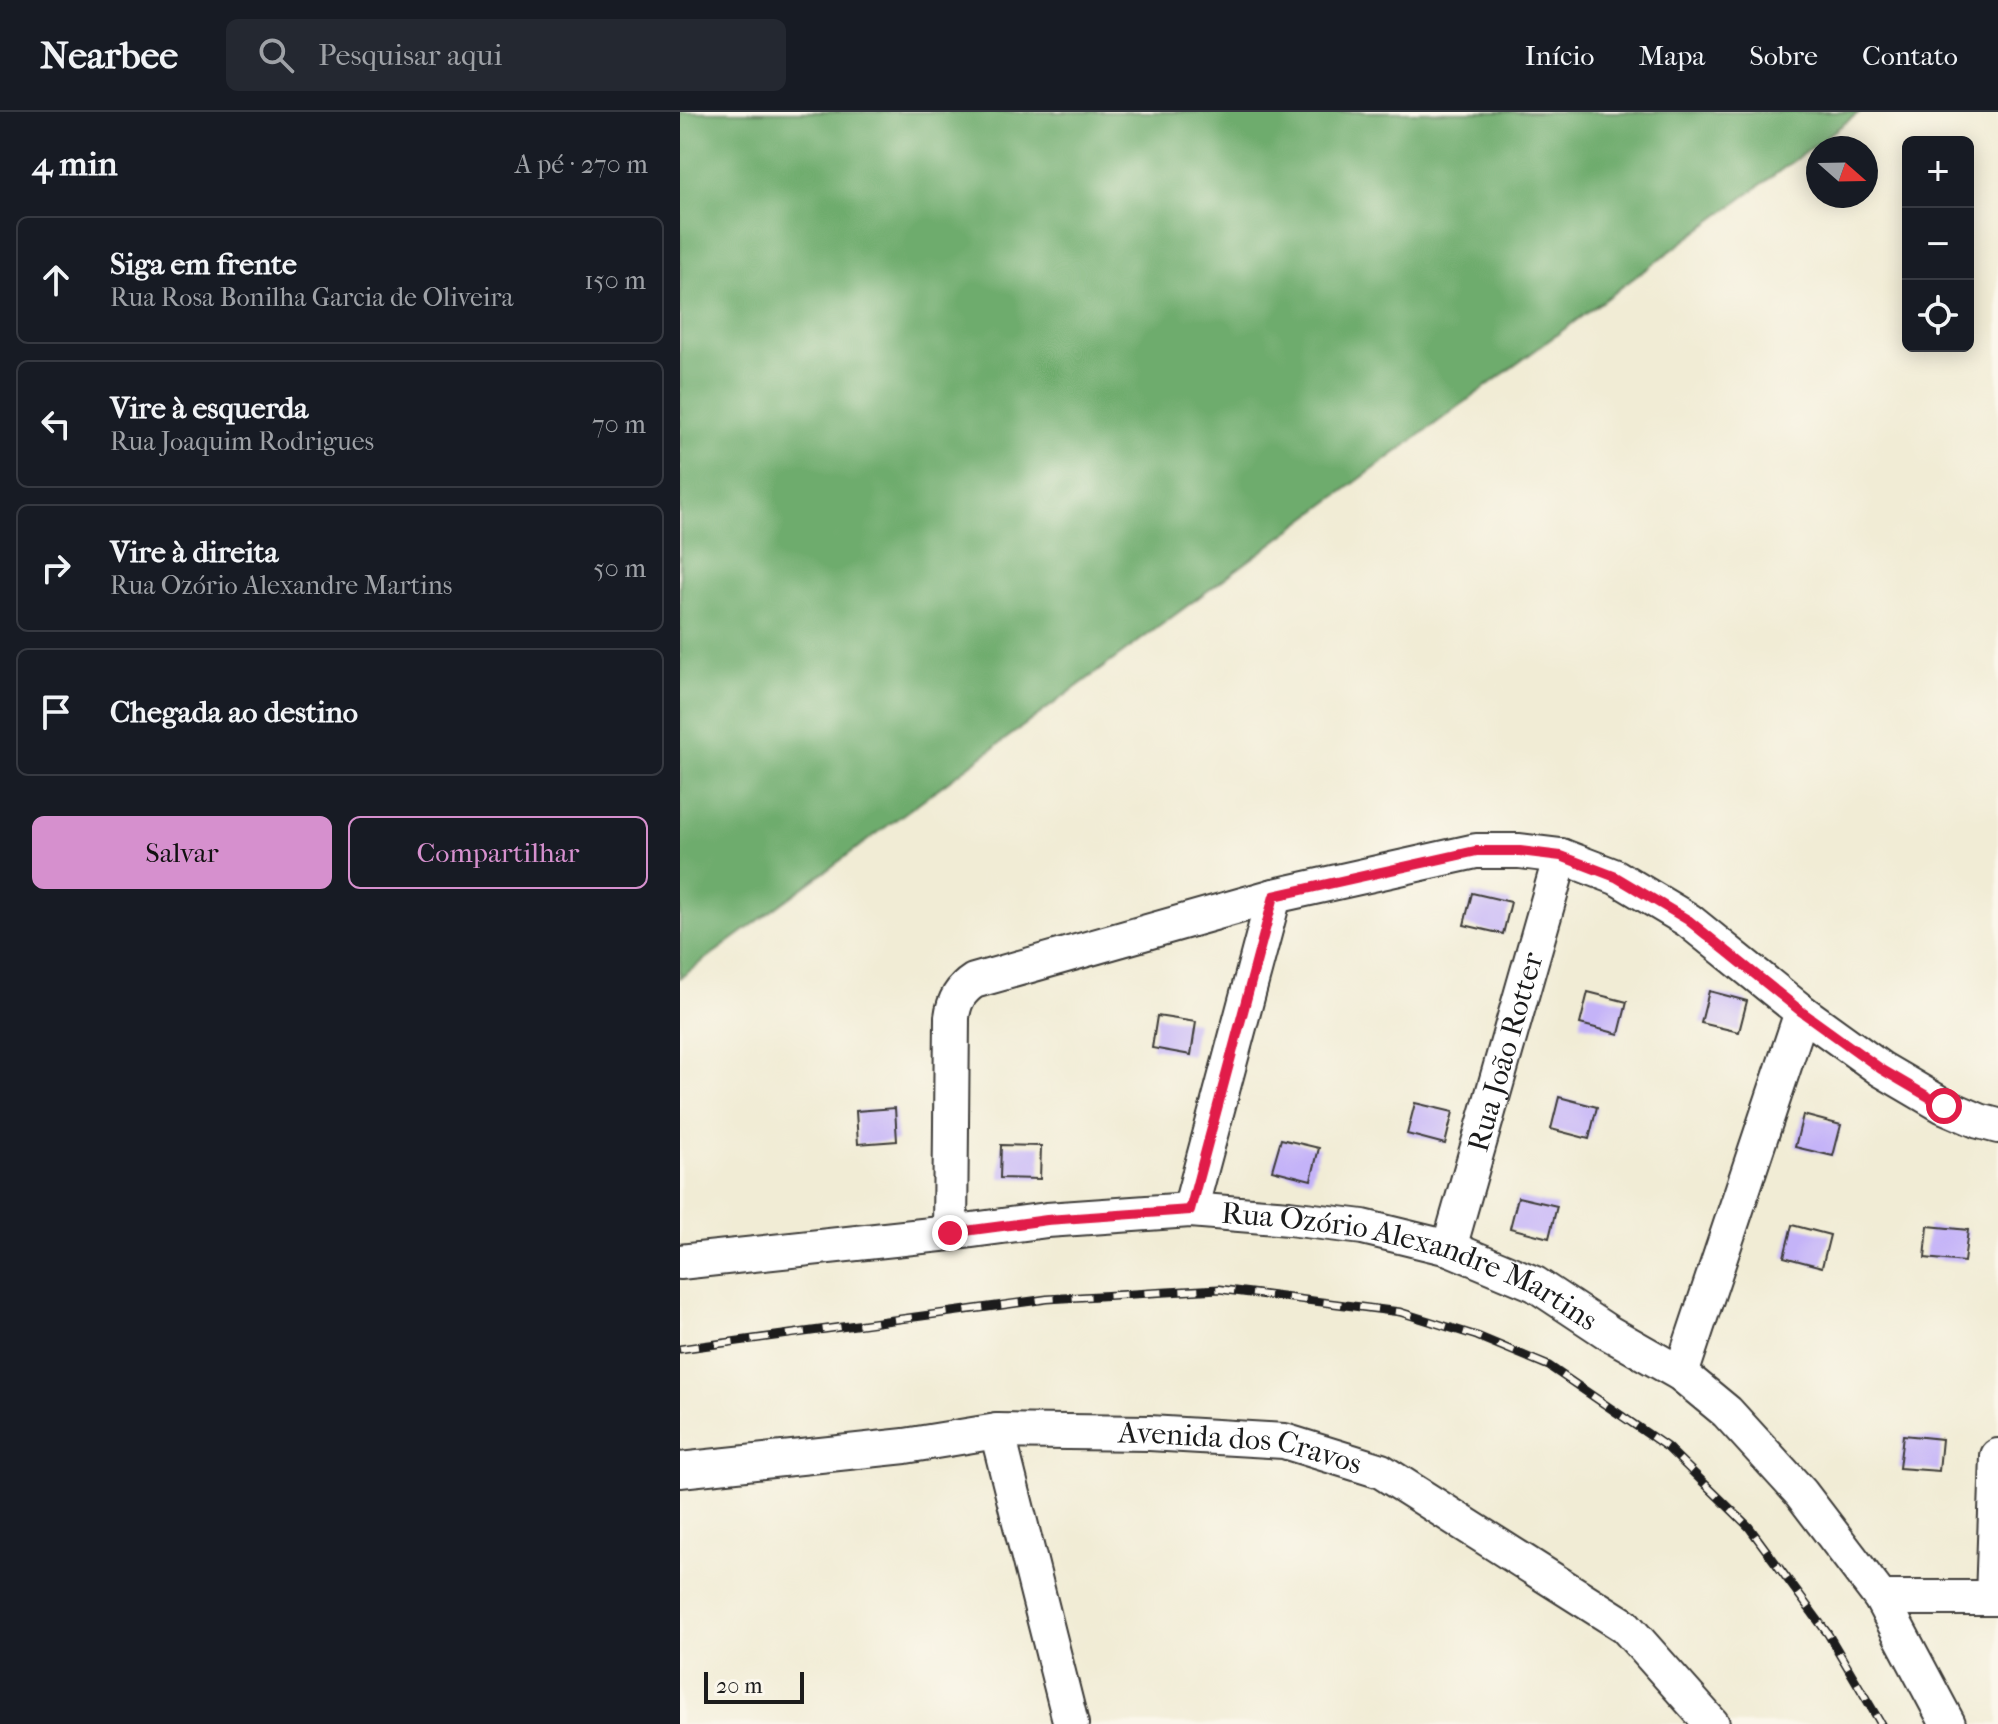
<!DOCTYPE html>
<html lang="pt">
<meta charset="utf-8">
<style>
:root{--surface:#171b24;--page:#242831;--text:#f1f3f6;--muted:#9ea1a6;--line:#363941;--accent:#d690ce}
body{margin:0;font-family:"IM FELL French Canon",serif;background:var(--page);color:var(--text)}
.controls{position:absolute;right:24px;top:24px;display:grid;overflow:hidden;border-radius:12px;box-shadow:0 4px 20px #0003}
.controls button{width:72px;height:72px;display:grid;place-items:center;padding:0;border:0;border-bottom:2px solid var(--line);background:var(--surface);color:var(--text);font:40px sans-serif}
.compass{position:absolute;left:1126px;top:24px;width:72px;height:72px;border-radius:50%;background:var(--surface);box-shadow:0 4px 20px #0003;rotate:110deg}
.scale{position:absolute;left:24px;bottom:20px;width:100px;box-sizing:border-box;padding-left:8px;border:4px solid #1c1c1c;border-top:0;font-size:22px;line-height:28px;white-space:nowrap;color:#1c1c1c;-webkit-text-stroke:6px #fbf7ec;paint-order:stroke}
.stop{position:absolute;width:24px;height:24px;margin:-18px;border:6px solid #e11d48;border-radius:50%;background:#fff}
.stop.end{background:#e11d48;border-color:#fff;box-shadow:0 2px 8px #0008}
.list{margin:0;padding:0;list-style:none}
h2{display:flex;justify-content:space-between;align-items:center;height:104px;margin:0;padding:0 32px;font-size:34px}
h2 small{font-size:26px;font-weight:400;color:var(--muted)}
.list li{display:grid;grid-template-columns:52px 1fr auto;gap:24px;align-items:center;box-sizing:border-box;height:128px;margin:0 16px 16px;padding:0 16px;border:2px solid var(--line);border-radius:12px}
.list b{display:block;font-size:30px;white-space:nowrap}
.list p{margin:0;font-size:26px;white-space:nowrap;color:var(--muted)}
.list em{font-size:26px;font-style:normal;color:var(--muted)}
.actions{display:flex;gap:16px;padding:24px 32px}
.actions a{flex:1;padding:18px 0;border:2px solid var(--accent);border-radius:12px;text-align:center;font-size:28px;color:var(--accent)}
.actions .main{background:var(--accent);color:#111}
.icon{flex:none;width:44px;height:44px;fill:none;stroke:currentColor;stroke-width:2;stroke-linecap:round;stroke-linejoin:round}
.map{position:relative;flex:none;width:1318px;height:1612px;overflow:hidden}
header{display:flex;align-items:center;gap:48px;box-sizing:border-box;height:112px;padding:0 40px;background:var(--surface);border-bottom:2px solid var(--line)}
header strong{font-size:38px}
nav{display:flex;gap:44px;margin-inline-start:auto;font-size:28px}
.search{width:560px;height:72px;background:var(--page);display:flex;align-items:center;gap:20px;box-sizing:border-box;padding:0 28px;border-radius:12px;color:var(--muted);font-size:30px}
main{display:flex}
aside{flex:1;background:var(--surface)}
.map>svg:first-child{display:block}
</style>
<header>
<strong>Nearbee</strong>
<div class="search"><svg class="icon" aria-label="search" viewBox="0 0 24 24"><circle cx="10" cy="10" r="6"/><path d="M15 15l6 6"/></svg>Pesquisar aqui</div>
<nav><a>Início</a><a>Mapa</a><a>Sobre</a><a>Contato</a></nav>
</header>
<main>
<aside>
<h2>4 min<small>A pé · 270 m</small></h2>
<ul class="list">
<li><svg class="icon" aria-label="ahead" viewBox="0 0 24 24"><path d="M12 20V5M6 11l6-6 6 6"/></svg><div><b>Siga em frente</b><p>Rua Rosa Bonilha Garcia de Oliveira</p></div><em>150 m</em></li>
<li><svg class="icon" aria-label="left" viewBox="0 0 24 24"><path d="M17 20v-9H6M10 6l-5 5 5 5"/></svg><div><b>Vire à esquerda</b><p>Rua Joaquim Rodrigues</p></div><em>70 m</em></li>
<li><svg class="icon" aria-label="right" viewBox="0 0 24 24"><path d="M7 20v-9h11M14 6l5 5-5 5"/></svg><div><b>Vire à direita</b><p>Rua Ozório Alexandre Martins</p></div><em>50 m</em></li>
<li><svg class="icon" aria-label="arrive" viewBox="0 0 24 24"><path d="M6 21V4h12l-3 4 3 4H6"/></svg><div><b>Chegada ao destino</b></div></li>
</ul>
<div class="actions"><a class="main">Salvar</a><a>Compartilhar</a></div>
</aside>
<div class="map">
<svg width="1318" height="1612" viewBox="0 0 1318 1612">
<rect width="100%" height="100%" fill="#fbf7ec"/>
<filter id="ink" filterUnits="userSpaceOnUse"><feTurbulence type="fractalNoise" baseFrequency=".0125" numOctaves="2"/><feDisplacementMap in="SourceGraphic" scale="16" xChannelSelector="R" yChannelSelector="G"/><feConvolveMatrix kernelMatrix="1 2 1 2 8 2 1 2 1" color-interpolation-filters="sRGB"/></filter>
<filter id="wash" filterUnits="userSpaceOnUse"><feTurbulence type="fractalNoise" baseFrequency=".006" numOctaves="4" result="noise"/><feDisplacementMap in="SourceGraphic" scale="32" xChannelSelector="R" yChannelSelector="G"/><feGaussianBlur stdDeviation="1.8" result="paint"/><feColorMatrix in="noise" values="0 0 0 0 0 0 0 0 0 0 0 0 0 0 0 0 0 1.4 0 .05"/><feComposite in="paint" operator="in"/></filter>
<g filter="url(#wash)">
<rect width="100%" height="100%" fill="#f1ecd5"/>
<polygon fill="#6eac6d" stroke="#456444" stroke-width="2" points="0,0 1180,0 0,866"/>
<g id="blocks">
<g fill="#c4b3f8">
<polygon points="792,781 831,790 823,822 784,813"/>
<polygon points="1029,879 1067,889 1059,920 1021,911"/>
<polygon points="908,880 947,890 939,922 900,912"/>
<polygon points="477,904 516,910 511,943 472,936"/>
<polygon points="879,985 917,995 909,1027 871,1017"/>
<polygon points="735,991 773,1000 765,1032 727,1022"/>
<polygon points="215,996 217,1029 178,1032 176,999"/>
<polygon points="1123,1003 1161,1013 1153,1044 1115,1035"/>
<polygon points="601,1027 639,1036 631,1068 592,1058"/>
<polygon points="321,1033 361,1034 360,1067 320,1066"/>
<polygon points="838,1085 877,1094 869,1126 830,1116"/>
<polygon points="1112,1113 1150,1123 1142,1155 1104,1145"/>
<polygon points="1248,1114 1288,1118 1284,1150 1245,1146"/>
<polygon points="1223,1323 1262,1327 1259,1359 1219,1356"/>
</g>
</g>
</g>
<g filter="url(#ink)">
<use href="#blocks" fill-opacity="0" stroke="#3c3b38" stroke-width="2"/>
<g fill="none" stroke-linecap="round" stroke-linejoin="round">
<g stroke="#3c3b38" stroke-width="38">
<g id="street">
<polyline points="510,1098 594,784"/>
<path d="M270,1121L272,905C274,889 280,878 294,869L594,784L796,739H840L881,744L936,765L1008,808L1122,900L1201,957L1264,994L1299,1009L1318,1014"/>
<path id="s1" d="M769,1136L881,744"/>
<path id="s2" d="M0,1150L270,1121L367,1108L510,1098L609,1106L683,1115L769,1136L855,1172L929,1221L1001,1262L1047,1300L1121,1381L1201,1486L1268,1612"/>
<polyline points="1001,1262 1122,900"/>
<polyline points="317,1319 391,1612"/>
<path id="s3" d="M0,1358L225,1334L317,1319L469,1321L604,1329L701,1359L945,1514L1032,1612"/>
<polyline points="1201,1486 1318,1486"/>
<polyline points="1313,1486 1318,1344"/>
</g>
</g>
<use href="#street" stroke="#fff" stroke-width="34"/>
<g stroke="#1c1c1c" stroke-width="9">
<polyline id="rail" points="0,1237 367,1187 539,1177 720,1200 797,1224 869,1254 987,1335 1069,1415 1148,1522 1201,1612"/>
</g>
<use href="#rail" stroke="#fbf7ec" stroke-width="6" stroke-dasharray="18" stroke-linecap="butt"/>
</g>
</g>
<g fill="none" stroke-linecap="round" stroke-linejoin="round" filter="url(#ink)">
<polyline stroke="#e11d48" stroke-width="10" points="270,1121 367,1108 510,1098 594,784 796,739 840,739 881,744 936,765 1008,808 1122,900 1201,957 1264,994"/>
</g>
<g text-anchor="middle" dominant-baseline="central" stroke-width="6" stroke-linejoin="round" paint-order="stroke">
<g font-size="30" fill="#1c1c1c" stroke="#fbf7ec">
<text stroke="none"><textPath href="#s1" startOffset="204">Rua João Rotter</textPath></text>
<text stroke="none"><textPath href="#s2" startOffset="742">Rua Ozório Alexandre Martins</textPath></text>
<text stroke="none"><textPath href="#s3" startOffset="564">Avenida dos Cravos</textPath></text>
</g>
</g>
</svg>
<div class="controls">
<button>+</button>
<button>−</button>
<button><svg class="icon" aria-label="locate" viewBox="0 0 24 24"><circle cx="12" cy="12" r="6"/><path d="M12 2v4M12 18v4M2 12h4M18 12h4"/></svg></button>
</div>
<svg class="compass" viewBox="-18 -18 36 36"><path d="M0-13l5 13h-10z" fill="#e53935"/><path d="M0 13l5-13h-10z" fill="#9ea1a6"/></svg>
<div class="scale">20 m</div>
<div class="stop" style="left:1264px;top:994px"></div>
<div class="stop end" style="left:270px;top:1121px"></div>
</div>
</main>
